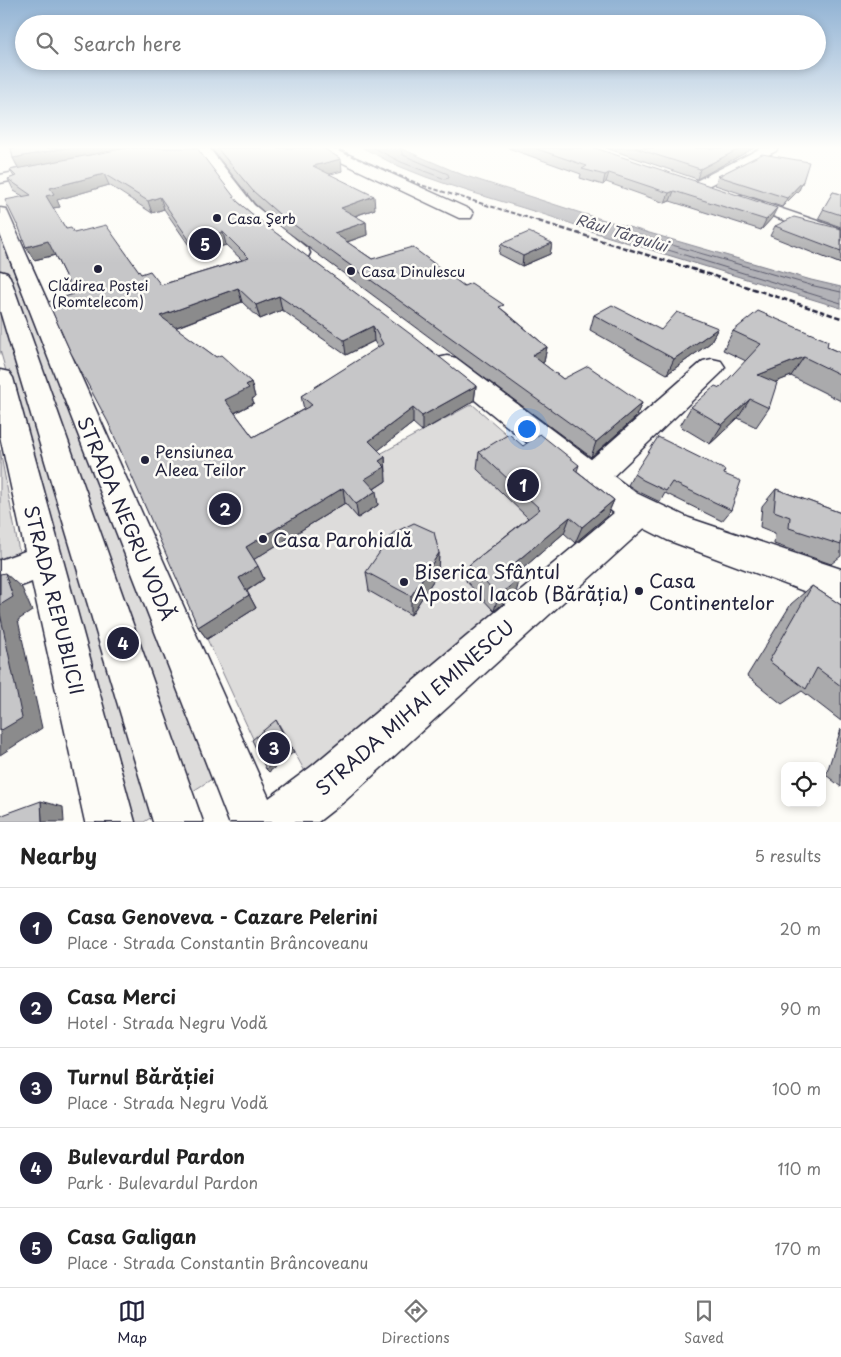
<!DOCTYPE html>
<meta charset="utf-8">
<style>
:root{--surface:#fff;--page:#f6f6f6;--text:#222;--muted:#767676;--line:#e0e0e0;--accent:#22223b}
body{margin:0;font-family:"Playpen Sans",sans-serif;background:var(--page);color:var(--text)}
.controls{position:absolute;right:15px;bottom:15px;display:grid;overflow:hidden;border-radius:10px;box-shadow:0 2px 8px #0003}
.controls button{width:45px;height:45px;display:grid;place-items:center;padding:0;border:0;border-bottom:1px solid var(--line);background:var(--surface);color:var(--text);font:25px sans-serif}
.you{position:absolute;left:526px;top:428px;width:18px;height:18px;margin:-12px;border:4px solid #fff;border-radius:50%;background:#1a73e8;box-shadow:0 0 0 8px #1a73e833}
.badge{display:grid;place-items:center;width:32px;height:32px;border-radius:50%;background:var(--accent);color:#fff;font-size:16px;font-weight:700}
.pin{position:absolute;translate:-50% -50%;border:2px solid #fff;box-shadow:0 1px 5px #0006}
.list{margin:0;padding:0;list-style:none}
h2{display:flex;justify-content:space-between;align-items:center;height:65px;margin:0;padding:0 20px;font-size:21px}
h2 small{font-size:16px;font-weight:400;color:var(--muted)}
.list li{display:grid;grid-template-columns:32px 1fr auto;gap:15px;align-items:center;box-sizing:border-box;height:80px;padding:0 20px;border-top:1px solid var(--line)}
.list b{display:block;font-size:19px;white-space:nowrap}
.list p{margin:0;font-size:16px;white-space:nowrap;color:var(--muted)}
.list em{font-size:16px;font-style:normal;color:var(--muted)}
.icon{flex:none;width:28px;height:28px;fill:none;stroke:currentColor;stroke-width:2;stroke-linecap:round;stroke-linejoin:round}
.map{position:relative;flex:none;width:841px;height:822px;overflow:hidden}
.search{position:absolute;background:var(--surface);box-shadow:0 2px 8px #0003;left:15px;right:15px;top:15px;height:55px;display:flex;align-items:center;gap:12px;box-sizing:border-box;padding:0 18px;border-radius:28px;color:var(--muted);font-size:19px}
.sheet{height:465px;background:var(--surface)}
nav{display:flex;justify-content:space-around;align-items:center;box-sizing:border-box;height:70px;border-top:1px solid var(--line);background:var(--surface);font-size:14px;color:var(--muted)}
nav a{display:grid;justify-items:center;gap:2px}
nav .on{color:var(--accent)}
.map>svg:first-child{display:block}
</style>
<div class="map">
<svg width="841" height="822" viewBox="0 0 841 822">
<rect width="100%" height="100%" fill="#fdfcf7"/>
<filter id="ink" filterUnits="userSpaceOnUse"><feTurbulence type="fractalNoise" baseFrequency=".02" numOctaves="2"/><feDisplacementMap in="SourceGraphic" scale="10" xChannelSelector="R" yChannelSelector="G"/><feConvolveMatrix kernelMatrix="1 2 1 2 8 2 1 2 1" color-interpolation-filters="sRGB"/></filter>
<g filter="url(#ink)">
<g fill="#dddcdb" stroke="#807f8b">
<polygon points="0,222 223,772 144,822 116,822 17,410 0,350"/>
<polygon points="472,404 521,447 546,516 467,581 499,615 308,777 279,724 255,743 207,639 256,608 246,591 253,560 345,503 358,518 367,461"/>
<polygon points="0,450 21,562 0,569"/>
</g>
<path fill="#b2b2b7" stroke="#787885" d="M363,148H400L463,175L584,214L811,280L841,287V308L596,233C532,207 464,194 401,167C388,162 376,154 363,148Z"/>
<g fill="none" stroke-linecap="round" stroke-linejoin="round">
<g stroke="#5c5c6d" stroke-width="1">
<polyline points="374,148 401,162 445,179 449,178 448,174 403,155 400,148"/>
<polyline points="841,292 810,285 617,229 614,231 616,234 841,303"/>
</g>
<g stroke="#22223b" stroke-width="3">
<g id="minor">
<polygon points="316,148 334,148 471,210 473,214 471,218 459,218 318,151"/>
<polygon points="761,148 778,148 776,151 704,188 694,188 691,185 694,182"/>
<polygon points="50,165 55,166 57,169 55,172 0,183 0,175"/>
<polygon points="0,208 6,209 8,213 269,798 312,766 627,502 639,498 651,502 655,512 651,522 346,800 318,822 229,822 0,234"/>
<polygon points="0,271 7,273 10,277 203,822 153,822 0,311"/>
<polygon points="712,359 721,361 725,367 721,373 603,486 592,489 581,486 576,477 581,468 703,361"/>
<polygon points="0,370 9,372 13,378 135,822 85,822 32,582 0,594 0,560 25,551 0,436"/>
</g>
</g>
<g stroke="#22223b" stroke-width="3">
<g id="major">
<polygon points="195,148 209,148 254,205 308,249 310,253 308,257 301,259 294,257 242,213"/>
<polygon points="447,356 456,358 636,493 689,518 841,569 841,605 667,540 614,513 438,370 435,364 438,358"/>
</g>
</g>
<g stroke="#22223b" stroke-width="3">
<polygon id="highway" points="741,195 841,229 841,240 735,203 733,200 735,197"/>
</g>
<use href="#minor" fill="#fdfcf7" fill-rule="evenodd"/>
<use href="#major" fill="#fdfcf7" fill-rule="evenodd"/>
<use href="#highway" fill="#fdfcf7" fill-rule="evenodd"/>
<polyline stroke="#22223b" stroke-width="2" stroke-dasharray="4.5 2" stroke-linecap="butt" points="333,148 421,185 542,222"/>
<polyline stroke="#22223b" stroke-width="2.5" stroke-dasharray="5.5 2.5" stroke-linecap="butt" points="538,221 705,273 841,318"/>
</g>
<g fill="#aaaaac" stroke="#22223b" fill-rule="evenodd">
<path d="M11,148L238,202L264,224L476,386L474,401L422,431L413,423L378,450L385,457L386,472L385,473L386,481L374,489L378,505L358,518L345,503L254,559L264,579L247,591L256,608L207,639L198,627L74,294L55,255L34,260L26,247L23,196L14,191L8,179L14,177L10,170L18,168L13,158ZM109,185L152,213L164,209L195,254L226,245L242,260L161,285L141,274L74,233L66,229L53,208L60,207L57,200ZM242,302L260,319L282,310L346,355L374,341L378,348L301,396L304,409L253,437L235,413L254,403L252,399L255,397L251,382L175,328Z"/>
<polygon points="211,148 323,148 342,171 329,174 375,209 355,216 366,222 367,235 347,242 372,259 464,286 503,310 547,347 544,362 542,363 563,379 642,403 635,418 591,457 281,227 255,204"/>
<polygon points="508,148 595,148 772,218 761,230 670,201 665,203 606,182 603,185 580,178 581,174"/>
<polygon points="606,148 754,148 697,179"/>
<polygon points="718,176 803,181 799,190 782,207 715,185"/>
<polygon points="833,192 841,194 841,227 818,219"/>
<polygon points="775,226 841,229 841,264 770,236"/>
<polygon points="552,243 550,254 522,266 499,254 501,244"/>
<polygon points="594,315 661,330 718,328 710,343 667,374 590,330"/>
<polygon points="733,331 827,347 841,353 841,401 791,376 775,382 769,408 756,427 738,418 710,444 680,426 691,407 720,388 746,361 723,350"/>
<polygon points="523,446 579,465 577,471 614,500 607,516 575,543 564,533 516,574 516,593 494,611 466,581 469,565 528,518 477,469 479,452"/>
<polygon points="634,474 724,474 731,510 722,521 665,493 660,502 637,491 628,485"/>
<polygon points="776,489 841,513 841,556 831,564 774,544 775,533 760,527 762,506"/>
<polygon points="439,553 438,573 411,615 369,591 366,572"/>
<polygon points="812,586 841,605 841,721 802,691 782,704 747,676 791,604"/>
<polygon points="841,729 841,787 826,775"/>
</g>
<g fill="#8b8b8c" stroke="#22223b">
<polygon points="66,148 128,148 19,169 13,158"/>
<polygon points="741,148 754,148 697,179 700,169"/>
<polygon points="341,159 342,171 315,178 313,166"/>
<polygon points="609,173 606,182 603,185 605,175"/>
<polygon points="104,174 109,185 57,200 60,207 52,208 46,196 50,188"/>
<polygon points="803,181 799,190 782,207 787,198"/>
<polygon points="674,191 670,201 665,203 669,193"/>
<polygon points="374,196 375,209 342,220 341,208"/>
<polygon points="160,197 164,209 152,213 148,201"/>
<polygon points="777,208 772,218 761,230 766,220"/>
<polygon points="366,222 367,235 335,246 334,233"/>
<polygon points="223,232 226,245 195,254 190,241"/>
<polygon points="48,241 56,255 34,260 26,247"/>
<polygon points="552,243 550,254 522,266 523,256"/>
<polygon points="238,288 242,302 166,331 160,316"/>
<polygon points="279,296 282,310 260,319 256,305"/>
<polygon points="373,326 374,341 346,355 344,340"/>
<polygon points="718,328 710,343 667,374 674,359"/>
<polygon points="547,347 544,362 529,370 532,355"/>
<polygon points="804,357 791,376 746,394 758,375"/>
<polygon points="251,382 255,397 252,399 254,403 230,415 225,400 246,385"/>
<polygon points="476,386 474,401 422,431 422,416"/>
<polygon points="750,399 738,418 710,444 722,425"/>
<polygon points="642,403 635,418 591,457 596,442"/>
<polygon points="413,408 413,423 371,456 369,441"/>
<polygon points="385,457 386,481 366,494 365,479 379,461"/>
<polygon points="343,488 345,503 253,560 246,547"/>
<polygon points="376,491 378,505 358,518 356,504"/>
<polygon points="614,500 607,516 575,543 582,527"/>
<polygon points="570,517 564,533 506,583 510,567"/>
<polygon points="439,553 438,573 411,615 411,596"/>
<polygon points="258,566 264,579 246,591 239,578"/>
<polygon points="5,573 22,588 32,611 18,620 42,728 0,755 0,605"/>
<polygon points="520,578 516,593 494,611 498,596"/>
<polygon points="249,595 256,608 207,639 198,627"/>
<polygon points="276,720 294,752 269,772 266,769"/>
<polygon points="41,801 63,807 64,822 42,822"/>
</g>
<g fill="#c6c6c8" stroke="#22223b" fill-rule="evenodd">
<polygon points="11,148 66,148 13,158"/>
<path d="M127,148H197L238,202L264,224L413,336L476,386L422,416L413,408L369,441L385,457L379,461L385,467L365,479L376,491L356,504L343,488L246,547L258,566L239,578L249,595L198,627L108,422L71,353L48,302L74,294L48,241L26,247L18,225H17L5,200L31,195L8,179L16,176L10,170ZM104,174L148,201L160,197L190,241L223,232L249,258L161,285L150,271L141,274L106,225L74,233L71,228L66,229L46,196L54,194L50,188ZM238,288L256,305L279,296L344,340L373,326L383,344L301,396L312,405L253,437L225,400L249,388L246,385L251,382L221,355L216,357L160,316Z"/>
<polygon points="217,148 323,148 341,159 313,166 374,196 341,208 366,222 334,233 372,259 412,247 464,286 471,283 504,305 499,307 547,347 532,355 563,379 588,366 642,403 596,442 279,214 253,191"/>
<polygon points="534,148 595,148 777,208 766,220 674,191 669,193 609,173 605,175 582,169 587,166"/>
<polygon points="635,148 741,148 700,169"/>
<polygon points="762,154 809,162 803,181 787,198 718,176"/>
<polygon points="833,192 841,194 841,215 823,209"/>
<polygon points="794,217 841,229 841,251 775,226"/>
<polygon points="529,232 552,243 523,256 501,244"/>
<polygon points="612,305 661,330 677,312 718,328 674,359 594,315"/>
<polygon points="758,311 828,341 827,347 841,353 841,375 804,357 758,375 777,383 769,408 750,399 722,425 691,407 715,386 720,388 761,344 733,331"/>
<polygon points="509,434 523,446 540,434 579,465 574,469 614,500 582,527 570,517 510,567 520,578 498,596 469,565 540,509 479,452"/>
<polygon points="658,437 725,470 724,474 741,481 731,510 672,482 666,491 643,480 634,474"/>
<polygon points="776,489 841,513 841,545 789,528 790,517 774,511"/>
<polygon points="414,523 434,532 439,553 411,596 366,572 393,533"/>
<polygon points="5,573 13,597 0,605 0,574"/>
<polygon points="812,586 841,605 841,686 817,668 806,689 769,661"/>
<polygon points="0,613 22,718 0,731"/>
<polygon points="276,720 291,749 266,769 252,740"/>
<polygon points="41,801 42,822 0,822 0,816"/>
</g>
</g>
<linearGradient id="sky" x2="0" y2="1"><stop stop-color="#92b3d4"/><stop offset="0.56" stop-color="#fefefb"/><stop offset="1" stop-color="#fefefb" stop-opacity="0"/></linearGradient>
<rect width="841" height="263" fill="url(#sky)"/>
<g fill="#22223b" stroke="#fdfcf7" stroke-width="2">
<circle cx="217" cy="218" r="5"/>
<circle cx="98" cy="269" r="5"/>
<circle cx="351" cy="271" r="5"/>
<circle cx="145" cy="460" r="5"/>
<circle cx="263" cy="539" r="5"/>
<circle cx="404" cy="582" r="5"/>
<circle cx="639" cy="591" r="5"/>
</g>
<g text-anchor="middle" dominant-baseline="central" stroke-width="5" stroke-linejoin="round" paint-order="stroke">
<g font-size="14" fill="#22223b" stroke="#fdfcf7" text-anchor="start">
<text x="227" y="218">Casa Şerb</text>
<text x="361" y="271">Casa Dinulescu</text>
<text x="98" y="285" text-anchor="middle">Clădirea Poștei<tspan x="98" dy="16">(Romtelecom)</tspan></text>
</g>
<g font-size="15" font-style="italic" fill="#545466" stroke="#fdfcf7">
<text transform="translate(622 232) rotate(17)">Râul Târgului</text>
</g>
<g font-size="16" fill="#22223b" stroke="#fdfcf7" text-anchor="start">
<text x="155" y="451">Pensiunea<tspan x="155" dy="18">Aleea Teilor</tspan></text>
</g>
<g font-size="19" fill="#22223b" stroke="#fdfcf7">
<text transform="translate(127 518) rotate(67)">STRADA NEGRU VODĂ</text>
<text transform="translate(55 600) rotate(76)">STRADA REPUBLICII</text>
<text transform="translate(414 707) rotate(-41)">STRADA MIHAI EMINESCU</text>
</g>
<g font-size="19" fill="#22223b" stroke="#fdfcf7" text-anchor="start">
<text x="273" y="539">Casa Parohială</text>
<text x="414" y="571">Biserica Sfântul<tspan x="414" dy="22">Apostol Iacob (Bărăția)</tspan></text>
<text x="649" y="580">Casa<tspan x="649" dy="22">Continentelor</tspan></text>
</g>
</g>
</svg>
<div class="controls">
<button><svg class="icon" aria-label="locate" viewBox="0 0 24 24"><circle cx="12" cy="12" r="6"/><path d="M12 2v4M12 18v4M2 12h4M18 12h4"/></svg></button>
</div>
<div class="you"></div>
<div class="pin badge" style="left:523px;top:485px">1</div>
<div class="pin badge" style="left:225px;top:509px">2</div>
<div class="pin badge" style="left:274px;top:748px">3</div>
<div class="pin badge" style="left:123px;top:643px">4</div>
<div class="pin badge" style="left:205px;top:244px">5</div>
<div class="search"><svg class="icon" aria-label="search" viewBox="0 0 24 24"><circle cx="10" cy="10" r="6"/><path d="M15 15l6 6"/></svg>Search here</div>
</div>
<section class="sheet">
<h2>Nearby<small>5 results</small></h2>
<ul class="list">
<li><span class="badge">1</span><div><b>Casa Genoveva - Cazare Pelerini</b><p>Place · Strada Constantin Brâncoveanu</p></div><em>20 m</em></li>
<li><span class="badge">2</span><div><b>Casa Merci</b><p>Hotel · Strada Negru Vodă</p></div><em>90 m</em></li>
<li><span class="badge">3</span><div><b>Turnul Bărăției</b><p>Place · Strada Negru Vodă</p></div><em>100 m</em></li>
<li><span class="badge">4</span><div><b>Bulevardul Pardon</b><p>Park · Bulevardul Pardon</p></div><em>110 m</em></li>
<li><span class="badge">5</span><div><b>Casa Galigan</b><p>Place · Strada Constantin Brâncoveanu</p></div><em>170 m</em></li>
</ul>
</section>
<nav>
<a class="on"><svg class="icon" aria-label="map" viewBox="0 0 24 24"><path d="M3 6l6-2 6 2 6-2v14l-6 2-6-2-6 2zM9 4v14M15 6v14"/></svg>Map</a>
<a><svg class="icon" aria-label="directions" viewBox="0 0 24 24"><path d="M12 3l9 9-9 9-9-9zM9 14v-3h6M13 9l2 2-2 2"/></svg>Directions</a>
<a><svg class="icon" aria-label="saved" viewBox="0 0 24 24"><path d="M7 4h10v16l-5-4-5 4z"/></svg>Saved</a>
</nav>
